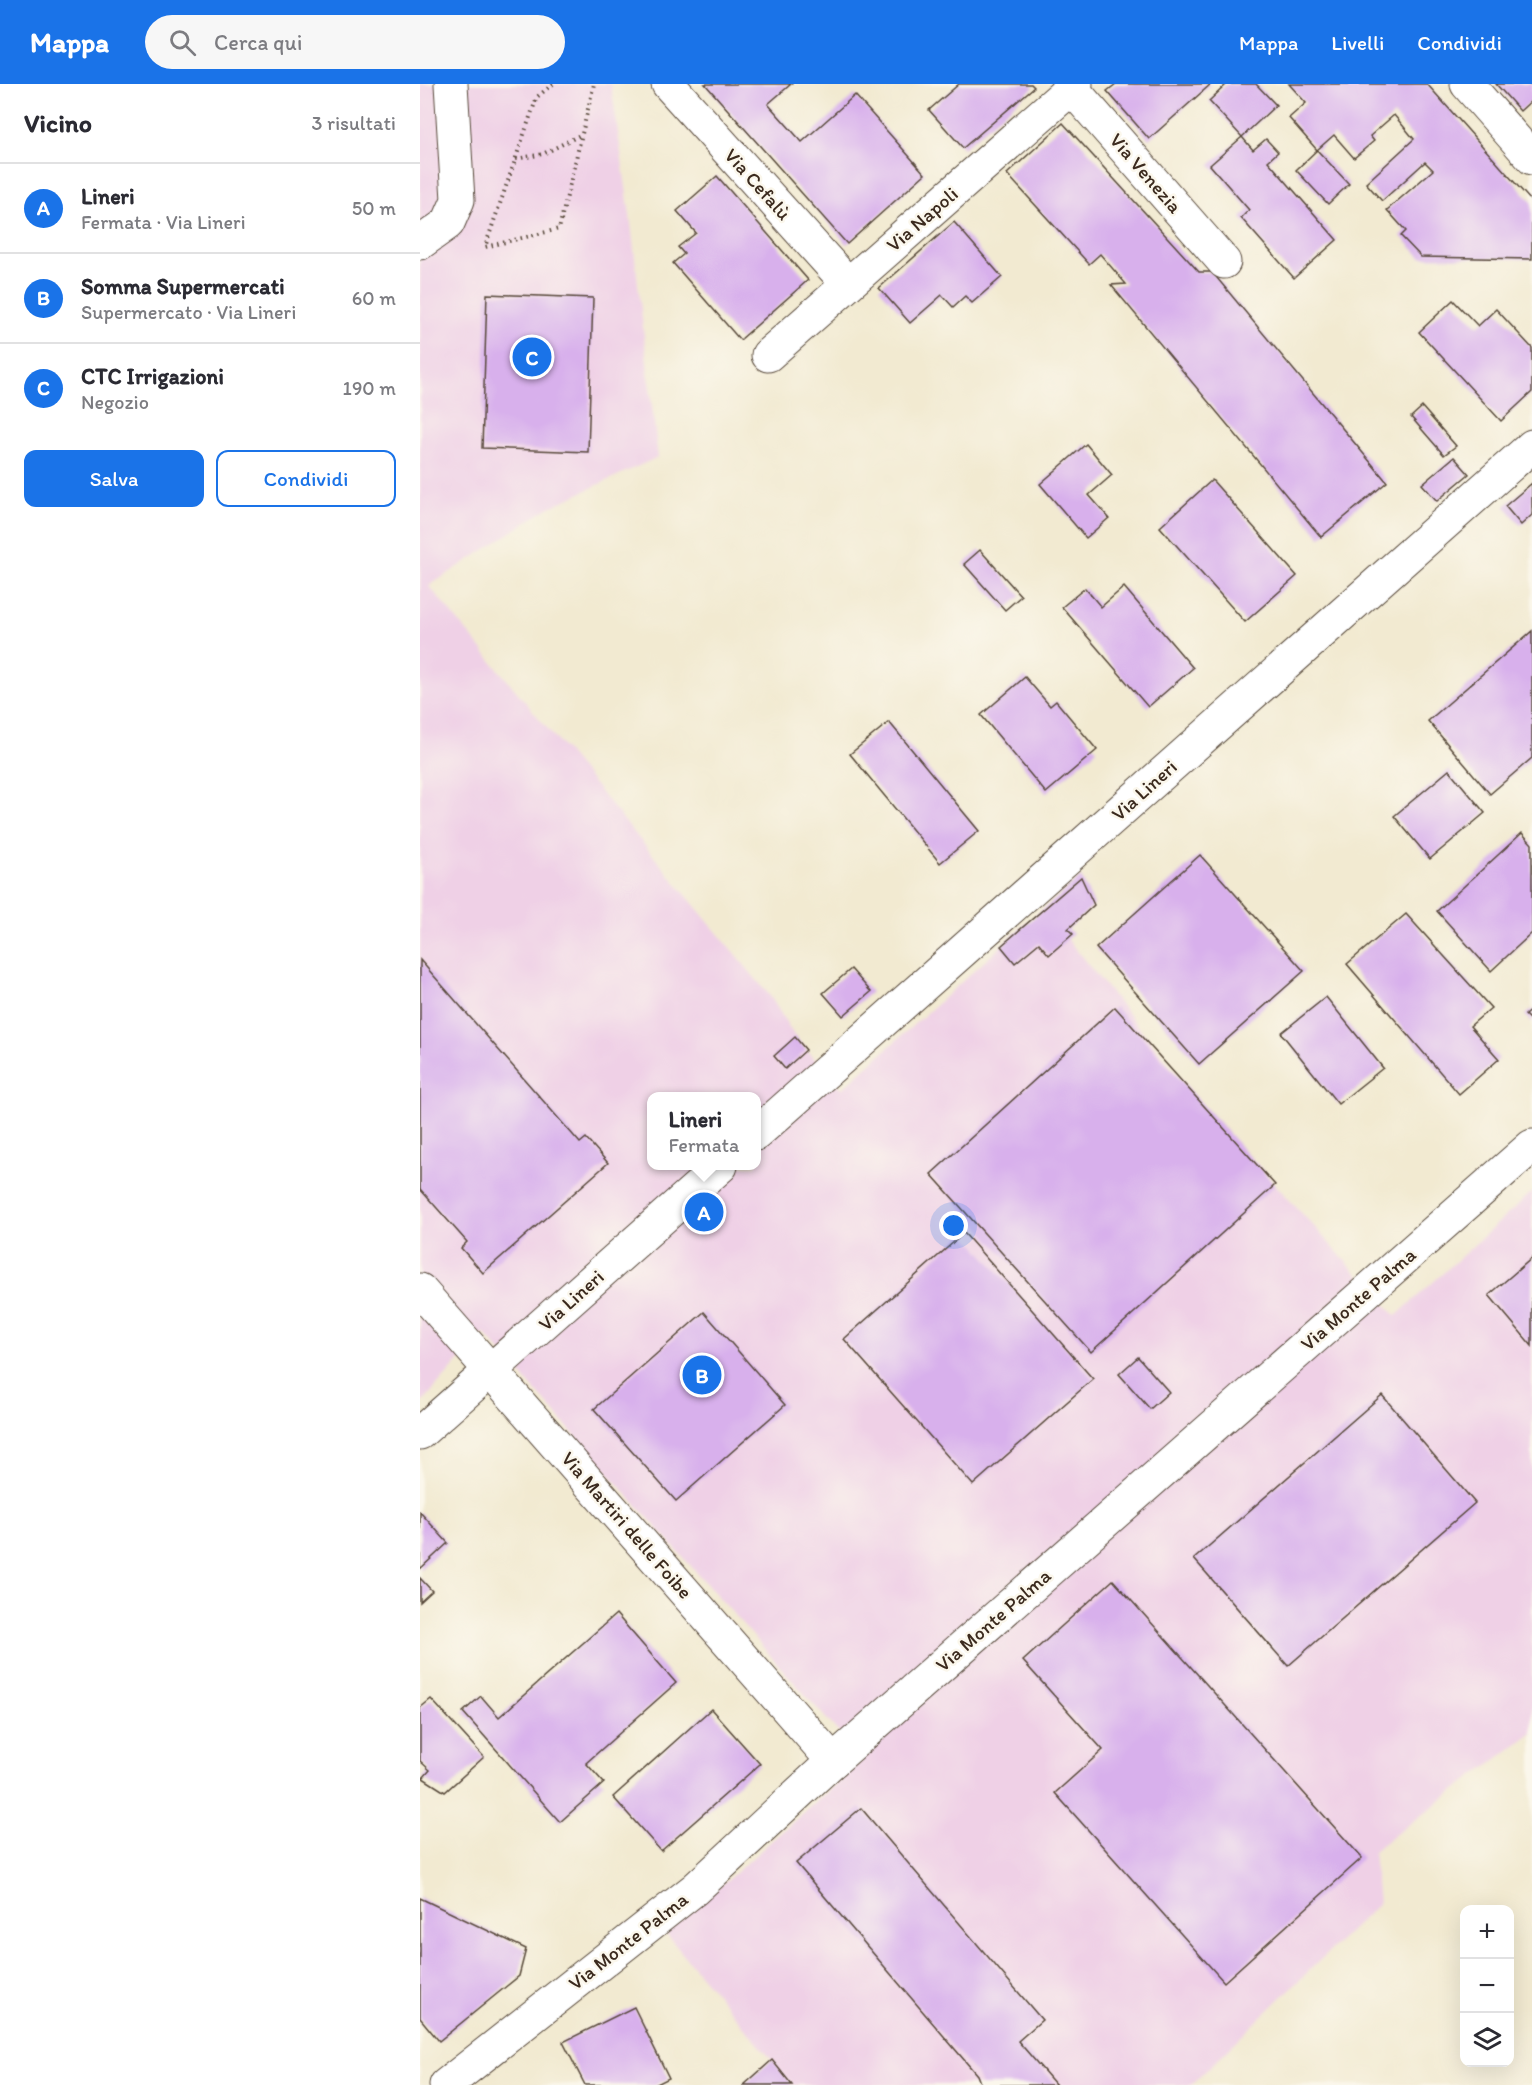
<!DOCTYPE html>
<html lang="it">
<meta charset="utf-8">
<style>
:root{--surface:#fff;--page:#f7f7f7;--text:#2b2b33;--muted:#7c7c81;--line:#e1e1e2;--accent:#1a73e8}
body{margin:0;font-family:Itim,sans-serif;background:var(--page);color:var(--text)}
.controls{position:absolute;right:18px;bottom:18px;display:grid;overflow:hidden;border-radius:12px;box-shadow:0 6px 24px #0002}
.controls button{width:54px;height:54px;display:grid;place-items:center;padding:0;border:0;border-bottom:2px solid var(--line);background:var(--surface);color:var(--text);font:30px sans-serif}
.you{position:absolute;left:534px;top:1142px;width:21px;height:21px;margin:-15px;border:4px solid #fff;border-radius:50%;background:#1a73e8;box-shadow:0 0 0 9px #1a73e833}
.badge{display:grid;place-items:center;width:39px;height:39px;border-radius:50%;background:var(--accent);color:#fff;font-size:20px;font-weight:700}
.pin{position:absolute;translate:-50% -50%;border:3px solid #fff;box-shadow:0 2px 6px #0006}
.popup{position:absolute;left:227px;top:1008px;width:114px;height:78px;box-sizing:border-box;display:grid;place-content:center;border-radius:12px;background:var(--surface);filter:drop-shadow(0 2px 4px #0005);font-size:20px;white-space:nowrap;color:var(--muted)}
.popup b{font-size:22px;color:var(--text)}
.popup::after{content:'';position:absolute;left:50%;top:100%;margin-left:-12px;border:12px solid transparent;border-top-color:var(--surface)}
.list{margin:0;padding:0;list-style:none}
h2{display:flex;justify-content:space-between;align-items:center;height:78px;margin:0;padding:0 24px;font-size:26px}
h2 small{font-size:20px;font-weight:400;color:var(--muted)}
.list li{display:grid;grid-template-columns:39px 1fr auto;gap:18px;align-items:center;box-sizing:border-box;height:90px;padding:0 24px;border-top:2px solid var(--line)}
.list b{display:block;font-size:22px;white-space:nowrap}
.list p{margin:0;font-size:20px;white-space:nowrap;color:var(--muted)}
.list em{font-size:20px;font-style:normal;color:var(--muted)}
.actions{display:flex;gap:12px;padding:18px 24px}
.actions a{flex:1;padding:14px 0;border:2px solid var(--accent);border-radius:12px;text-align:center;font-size:21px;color:var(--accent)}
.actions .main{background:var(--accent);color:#fff}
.icon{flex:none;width:33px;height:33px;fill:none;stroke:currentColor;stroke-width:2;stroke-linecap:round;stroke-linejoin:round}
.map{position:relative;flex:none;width:1112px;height:2001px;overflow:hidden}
header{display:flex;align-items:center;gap:36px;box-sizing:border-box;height:84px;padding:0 30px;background:var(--accent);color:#fff}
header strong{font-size:28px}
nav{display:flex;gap:33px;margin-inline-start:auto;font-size:21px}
.search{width:420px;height:54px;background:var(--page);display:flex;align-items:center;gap:15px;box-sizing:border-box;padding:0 21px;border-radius:33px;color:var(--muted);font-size:22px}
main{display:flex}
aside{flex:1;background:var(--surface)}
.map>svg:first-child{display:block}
</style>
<header>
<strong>Mappa</strong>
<div class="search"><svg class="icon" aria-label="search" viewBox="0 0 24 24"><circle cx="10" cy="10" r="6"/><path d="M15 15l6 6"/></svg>Cerca qui</div>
<nav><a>Mappa</a><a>Livelli</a><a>Condividi</a></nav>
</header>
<main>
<aside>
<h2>Vicino<small>3 risultati</small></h2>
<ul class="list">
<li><span class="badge">A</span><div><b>Lineri</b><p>Fermata · Via Lineri</p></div><em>50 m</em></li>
<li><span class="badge">B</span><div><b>Somma Supermercati</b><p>Supermercato · Via Lineri</p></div><em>60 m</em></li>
<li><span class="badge">C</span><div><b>CTC Irrigazioni</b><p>Negozio</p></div><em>190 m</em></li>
</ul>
<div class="actions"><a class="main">Salva</a><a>Condividi</a></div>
</aside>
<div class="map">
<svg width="1112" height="2001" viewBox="0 0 1112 2001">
<rect width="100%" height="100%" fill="#fbf7ec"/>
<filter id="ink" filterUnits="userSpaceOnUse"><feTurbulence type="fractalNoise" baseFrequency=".0167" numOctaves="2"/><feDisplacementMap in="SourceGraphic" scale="12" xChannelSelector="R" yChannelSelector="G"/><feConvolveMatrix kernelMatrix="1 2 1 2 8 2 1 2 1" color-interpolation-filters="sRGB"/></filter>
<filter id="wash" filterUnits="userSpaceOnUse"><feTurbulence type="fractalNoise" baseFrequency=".008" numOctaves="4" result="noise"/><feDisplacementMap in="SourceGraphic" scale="24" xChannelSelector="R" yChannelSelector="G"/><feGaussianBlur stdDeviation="1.35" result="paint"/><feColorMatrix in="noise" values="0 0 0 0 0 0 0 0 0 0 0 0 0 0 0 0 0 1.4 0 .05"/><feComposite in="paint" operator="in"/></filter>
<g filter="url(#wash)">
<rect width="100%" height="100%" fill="#f2ead1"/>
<path fill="#efd0e6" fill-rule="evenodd" d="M0,0H191L210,131L238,373L128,424L9,502L350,912L375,953L422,1005L623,825L777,1015L976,1232L1112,1108V1649L953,1767L958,1820L771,2001H373L246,1850L443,1676L64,1249L0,1321ZM232,1012H336V1082H232Z"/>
<g id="blocks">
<g fill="#d8b0ec">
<polygon points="285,0 371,0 348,20 382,58 435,11 505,90 427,160"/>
<polygon points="539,0 611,0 614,3 543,64 509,26"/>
<polygon points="696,0 791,0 729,55 687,7"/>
<polygon points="807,0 836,0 856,21 822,53 789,17"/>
<polygon points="869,0 1007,0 1112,118 1112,175 1001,173 981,152 986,147 967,126 1013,86 1005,78 962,117 946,99 994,55 974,31 950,52 954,57 934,74 914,51 897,66 929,100 908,120 876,86 897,66 869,34 886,19"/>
<polygon points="1076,0 1112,0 1112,16 1100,27"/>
<polygon points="643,39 779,188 792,188 967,398 901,453 691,201 706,200 680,170 669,180 587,90"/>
<polygon points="822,53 833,66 846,55 858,68 848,77 917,156 874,194 821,134 829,126 790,81"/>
<polygon points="297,92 388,196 320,256 253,179 264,170 258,163 276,149 257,127"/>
<polygon points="534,138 582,193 552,219 545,212 533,223 522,211 490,239 459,204"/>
<polygon points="67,210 173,214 168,368 62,364"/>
<polygon points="1033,216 1058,242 1076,225 1112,264 1112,308 1081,337 999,248"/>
<polygon points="1002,323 1036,362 1024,371 991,333"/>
<polygon points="666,360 692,391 669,411 689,434 666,454 620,400"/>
<polygon points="1034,373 1049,390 1017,417 1002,400"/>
<polygon points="792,396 877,492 825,538 740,443"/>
<polygon points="1112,399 1112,431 1101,441 1085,422"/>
<polygon points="560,466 601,512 585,526 544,480"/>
<polygon points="704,503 773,584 728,623 642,523 665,504 681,523"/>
<polygon points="1112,547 1112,674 1070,710 1008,637"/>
<polygon points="605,593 630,622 636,617 677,666 626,709 561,631"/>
<polygon points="469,638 559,747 520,779 430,670"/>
<polygon points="1029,686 1065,729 1010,775 974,732"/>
<polygon points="1102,749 1112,760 1112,849 1071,887 1017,827"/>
<polygon points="780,771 884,887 779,980 676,864"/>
<polygon points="661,793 674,821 648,845 653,850 629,871 619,859 595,879 581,862"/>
<polygon points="986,830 1071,924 1050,942 1079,975 1039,1010 927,880"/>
<polygon points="0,876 160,1059 166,1054 188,1079 63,1189 41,1164 47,1158 0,1105"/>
<polygon points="431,885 451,908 423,932 403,909"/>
<polygon points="906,913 963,984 918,1020 861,949"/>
<polygon points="695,923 855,1101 671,1268 511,1090"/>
<polygon points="1112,925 1112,938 1105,931"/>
<polygon points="375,953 386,966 365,985 354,972"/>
<polygon points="544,1149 673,1295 553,1401 424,1255"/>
<polygon points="1112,1174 1112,1262 1069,1211"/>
<polygon points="284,1228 365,1321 256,1417 174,1325"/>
<polygon points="718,1273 749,1308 730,1325 699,1290"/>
<polygon points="962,1311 1055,1419 868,1582 774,1475"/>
<polygon points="0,1428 28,1459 0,1485"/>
<polygon points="0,1494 12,1507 0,1518"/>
<polygon points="693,1496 942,1774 804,1898 635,1709 683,1666 603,1577"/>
<polygon points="196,1530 256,1599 166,1679 184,1699 140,1738 43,1628 61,1612 79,1633"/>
<polygon points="11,1615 64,1673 25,1708 3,1694 10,1686 0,1677 0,1624"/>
<polygon points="291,1625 340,1680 241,1767 193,1713"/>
<polygon points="441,1724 622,1936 598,1957 636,2001 561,2001 557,1991 376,1779"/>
<polygon points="0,1814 106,1865 99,1892 19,1957 0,1934"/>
<polygon points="214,1923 249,1994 235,2001 165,2001 143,1958"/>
<polygon points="352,1976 372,2001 324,2001"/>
</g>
</g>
</g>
<g filter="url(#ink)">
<use href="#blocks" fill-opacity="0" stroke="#564739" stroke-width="1.5"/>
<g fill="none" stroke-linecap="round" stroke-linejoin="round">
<g stroke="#564739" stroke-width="35">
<g id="minor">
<polyline points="248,0 428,200"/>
<polyline points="648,0 804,178"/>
<polyline points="1047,0 1112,74"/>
<polyline points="0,159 28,139 38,116 31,0"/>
<polyline points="348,271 656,0"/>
<polyline points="0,1206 413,1677"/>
<polyline points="26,2001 275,1805 413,1677 1112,1062"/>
</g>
</g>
<g stroke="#564739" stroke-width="35">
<g id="tertiary">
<polyline points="336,1050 1112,362"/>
<polyline points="0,1349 301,1082"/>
</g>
</g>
<g stroke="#564739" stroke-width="4" stroke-dasharray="1.5 4.5" stroke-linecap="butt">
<polyline points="133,0 117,13 65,163 139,145 174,0"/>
<polyline points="96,75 123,70 160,51"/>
</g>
<use href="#minor" stroke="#fff" stroke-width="33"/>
<use href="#tertiary" stroke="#fff" stroke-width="33"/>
</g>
</g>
<g text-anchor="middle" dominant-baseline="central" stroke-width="5" stroke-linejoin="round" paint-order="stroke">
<g font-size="20" fill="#3b2a1e" stroke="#fbf7ec">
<text transform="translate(726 89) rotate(49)">Via Venezia</text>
<text transform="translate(338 100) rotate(48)">Via Cefalù</text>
<text transform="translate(502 135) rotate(-41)">Via Napoli</text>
<text transform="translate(724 706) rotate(-42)">Via Lineri</text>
<text transform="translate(938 1215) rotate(-41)">Via Monte Palma</text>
<text transform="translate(151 1216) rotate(-42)">Via Lineri</text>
<text transform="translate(207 1441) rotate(49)">Via Martiri delle Foibe</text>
<text transform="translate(573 1536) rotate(-41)">Via Monte Palma</text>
<text transform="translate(208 1857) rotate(-38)">Via Monte Palma</text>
</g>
</g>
</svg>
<div class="controls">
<button>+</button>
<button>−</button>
<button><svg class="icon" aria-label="layers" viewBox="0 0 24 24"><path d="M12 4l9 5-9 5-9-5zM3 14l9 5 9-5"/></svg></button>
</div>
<div class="you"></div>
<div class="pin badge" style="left:284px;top:1128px">A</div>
<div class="popup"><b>Lineri</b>Fermata</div>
<div class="pin badge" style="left:282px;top:1291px">B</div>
<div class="pin badge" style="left:112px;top:273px">C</div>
</div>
</main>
